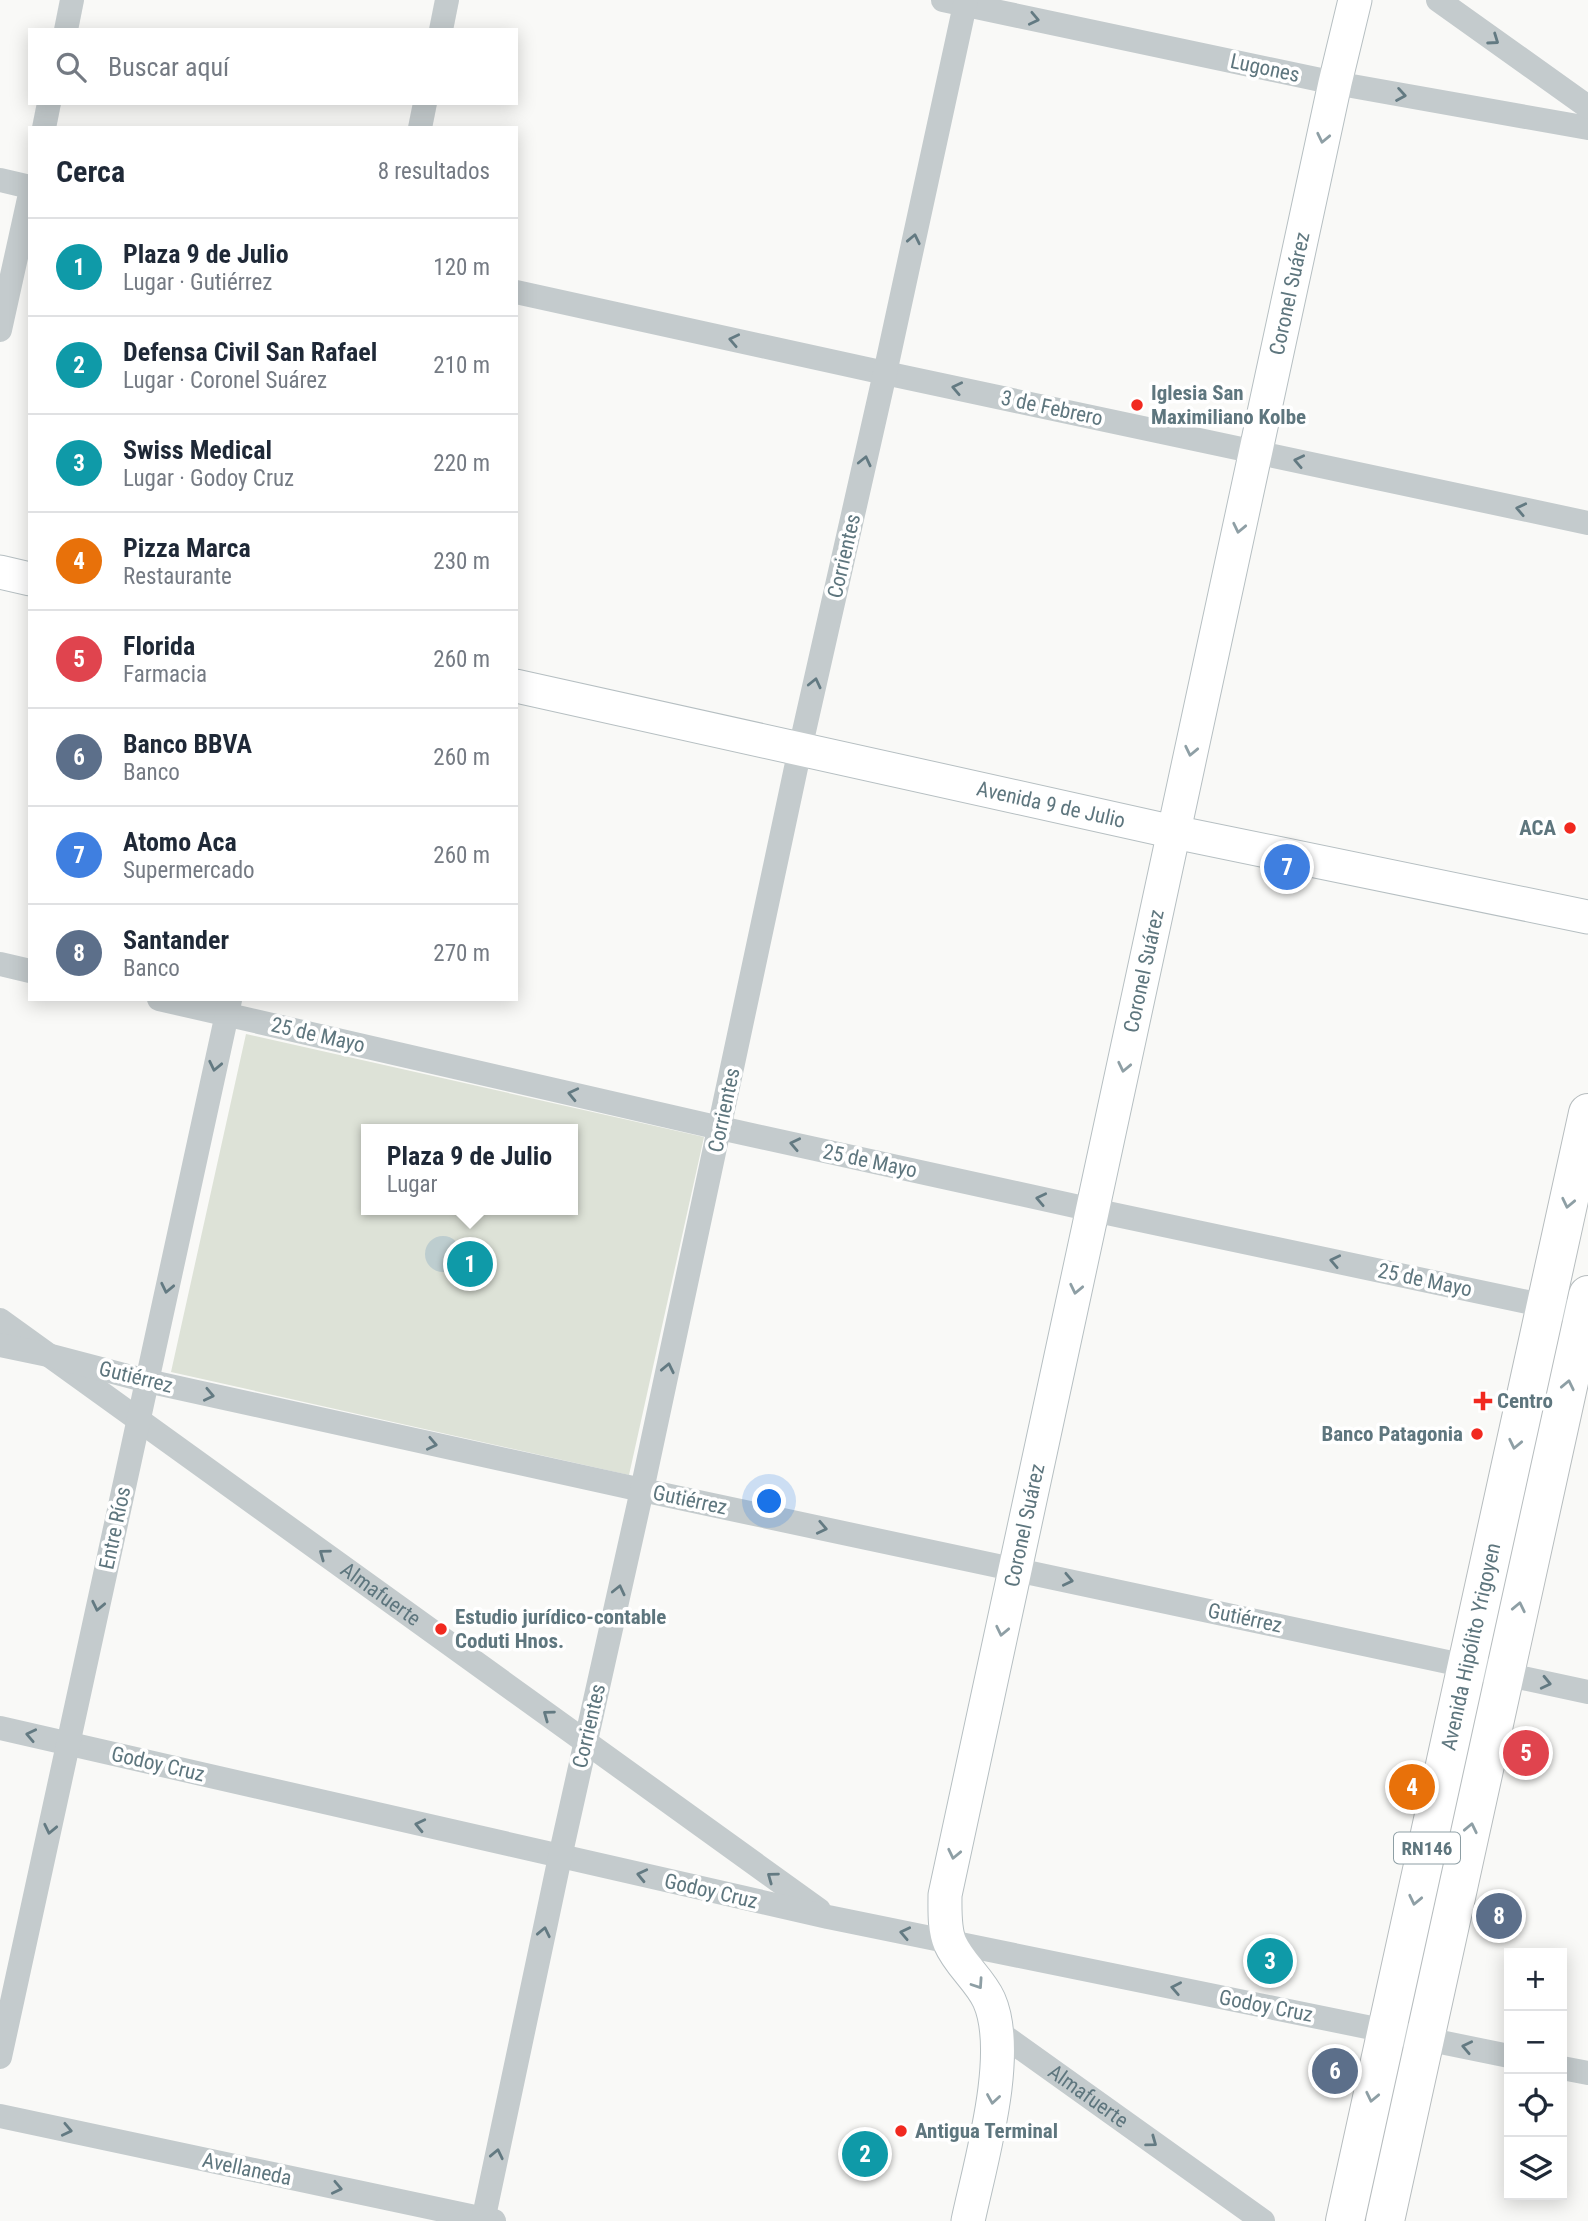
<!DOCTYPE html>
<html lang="es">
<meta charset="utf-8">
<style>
:root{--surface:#fff;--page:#f6f6f7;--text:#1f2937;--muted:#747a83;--line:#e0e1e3;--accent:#0b8043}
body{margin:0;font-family:"Roboto Condensed",sans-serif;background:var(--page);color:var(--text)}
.controls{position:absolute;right:21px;bottom:21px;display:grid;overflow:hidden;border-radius:0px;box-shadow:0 4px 18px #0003}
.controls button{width:63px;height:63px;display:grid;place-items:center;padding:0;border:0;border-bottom:2px solid var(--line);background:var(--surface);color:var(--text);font:35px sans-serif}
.you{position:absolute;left:770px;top:1502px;width:24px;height:24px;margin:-18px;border:5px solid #fff;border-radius:50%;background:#1a73e8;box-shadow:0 0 0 10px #1a73e833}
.badge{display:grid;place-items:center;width:46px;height:46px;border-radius:50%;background:var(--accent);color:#fff;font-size:23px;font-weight:700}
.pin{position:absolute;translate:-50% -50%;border:4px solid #fff;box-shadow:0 2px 7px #0006}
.popup{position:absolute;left:361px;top:1124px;width:217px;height:91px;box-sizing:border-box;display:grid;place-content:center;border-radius:0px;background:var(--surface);filter:drop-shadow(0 2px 5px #0005);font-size:23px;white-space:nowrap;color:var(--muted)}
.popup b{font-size:26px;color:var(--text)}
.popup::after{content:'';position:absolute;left:50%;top:100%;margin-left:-14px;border:14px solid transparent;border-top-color:var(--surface)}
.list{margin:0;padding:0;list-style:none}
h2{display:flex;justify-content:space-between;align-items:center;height:91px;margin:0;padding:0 28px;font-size:30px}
h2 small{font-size:23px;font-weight:400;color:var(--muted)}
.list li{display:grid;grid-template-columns:46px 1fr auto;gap:21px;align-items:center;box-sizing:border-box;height:98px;padding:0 28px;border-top:2px solid var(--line)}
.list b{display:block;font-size:26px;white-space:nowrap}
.list p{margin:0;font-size:23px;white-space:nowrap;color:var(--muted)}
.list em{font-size:23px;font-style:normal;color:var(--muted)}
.icon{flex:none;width:38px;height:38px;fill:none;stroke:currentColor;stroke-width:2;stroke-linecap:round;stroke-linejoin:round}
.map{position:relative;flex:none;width:1588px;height:2221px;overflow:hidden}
.search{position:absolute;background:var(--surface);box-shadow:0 4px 18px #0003;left:28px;top:28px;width:490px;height:77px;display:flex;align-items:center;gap:18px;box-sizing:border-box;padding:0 24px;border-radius:0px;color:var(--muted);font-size:26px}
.panel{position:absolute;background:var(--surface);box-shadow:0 4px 18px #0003;left:28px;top:126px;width:490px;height:875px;border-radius:0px}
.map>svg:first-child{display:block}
</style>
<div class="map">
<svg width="1588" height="2221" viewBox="0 0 1588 2221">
<rect width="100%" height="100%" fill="#f9f9f7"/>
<path fill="#dde2d7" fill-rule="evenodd" d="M246,1034L704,1137L629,1475L171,1372ZM367,1129H573V1210H367Z"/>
<circle fill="#bdcdcf" cx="443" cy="1254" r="18"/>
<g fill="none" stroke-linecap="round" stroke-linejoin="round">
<g stroke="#b6bfc2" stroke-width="35">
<g id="secondary">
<polyline points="0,572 30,579"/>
<path id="s3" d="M516,686L1174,832L1588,917"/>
<path id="s4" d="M968,2221C980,2164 1013,2054 989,2000C980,1980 959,1964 950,1943C944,1929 945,1910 945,1895L1335,83L1355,0"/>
</g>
</g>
<g stroke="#b7bdbf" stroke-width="40">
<g id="highway">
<path id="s5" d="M1345,2221L1588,1113"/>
<polyline points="1385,2221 1588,1295"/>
</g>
</g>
<g stroke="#c4cbcd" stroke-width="24">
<polyline points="943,0 1335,83 1588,128"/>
<polyline points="1438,0 1588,107"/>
<polyline points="66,30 72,0"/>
<polyline points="441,30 447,0"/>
<polyline points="44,128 49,103"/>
<polyline points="420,128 425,103"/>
<polyline points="0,180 30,187"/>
<polyline points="516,292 885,373 1588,523"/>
<polyline points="0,330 30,194"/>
<polyline points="0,964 30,971"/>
<polyline points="159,999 720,1128 1093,1210 1560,1309"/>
<path id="s1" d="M0,1320L819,1910"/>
<polyline points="0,1345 48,1355 147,1381 642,1490 1588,1692"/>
<polyline points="0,1728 828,1917 1509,2056"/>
<path id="s2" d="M997,2031L1263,2221"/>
<polyline points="0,2057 230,1000"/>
<polyline points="1562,2068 1588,2073"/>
<polyline points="0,2116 494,2221"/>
<polyline points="483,2221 560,1857 642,1490 800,749 885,373 966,0"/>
</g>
<use href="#secondary" stroke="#fff" stroke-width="33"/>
<use href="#highway" stroke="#fff" stroke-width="38"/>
</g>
<defs><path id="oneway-chevron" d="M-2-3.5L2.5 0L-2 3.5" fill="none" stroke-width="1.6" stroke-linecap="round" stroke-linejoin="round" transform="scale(1.75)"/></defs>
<g stroke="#637a82">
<use href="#oneway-chevron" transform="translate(1034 19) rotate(12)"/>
<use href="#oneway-chevron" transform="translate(1494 40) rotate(35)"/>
<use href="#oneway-chevron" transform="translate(1401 95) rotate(10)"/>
<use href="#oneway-chevron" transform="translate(914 239) rotate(-78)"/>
<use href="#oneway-chevron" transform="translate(734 340) rotate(-168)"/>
<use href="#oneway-chevron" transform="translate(957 388) rotate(-168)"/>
<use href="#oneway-chevron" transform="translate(865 461) rotate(-77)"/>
<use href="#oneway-chevron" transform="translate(1299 461) rotate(-168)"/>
<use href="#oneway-chevron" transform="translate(1521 509) rotate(-168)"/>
<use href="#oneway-chevron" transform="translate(815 683) rotate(-77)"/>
<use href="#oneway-chevron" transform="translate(215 1066) rotate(102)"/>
<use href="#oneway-chevron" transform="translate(573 1094) rotate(-167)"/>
<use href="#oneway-chevron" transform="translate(795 1144) rotate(-168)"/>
<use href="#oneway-chevron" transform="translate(1041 1199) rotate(-168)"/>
<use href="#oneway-chevron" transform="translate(1335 1261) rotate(-168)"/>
<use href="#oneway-chevron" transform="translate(167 1288) rotate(102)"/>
<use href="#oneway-chevron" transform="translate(668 1368) rotate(-78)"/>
<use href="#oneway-chevron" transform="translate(209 1395) rotate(12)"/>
<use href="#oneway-chevron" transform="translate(432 1444) rotate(12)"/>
<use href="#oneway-chevron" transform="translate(822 1528) rotate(12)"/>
<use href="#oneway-chevron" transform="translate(324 1554) rotate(-144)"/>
<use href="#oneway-chevron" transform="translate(1068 1580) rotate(12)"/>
<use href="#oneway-chevron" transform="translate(619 1590) rotate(-77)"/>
<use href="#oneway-chevron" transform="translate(98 1606) rotate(102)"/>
<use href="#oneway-chevron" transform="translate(1546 1683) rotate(13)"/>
<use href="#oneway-chevron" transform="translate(548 1715) rotate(-144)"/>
<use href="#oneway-chevron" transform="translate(31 1735) rotate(-168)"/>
<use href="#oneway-chevron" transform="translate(420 1825) rotate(-167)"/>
<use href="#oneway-chevron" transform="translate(50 1829) rotate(102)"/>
<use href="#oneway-chevron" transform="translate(642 1875) rotate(-167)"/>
<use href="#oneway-chevron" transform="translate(772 1877) rotate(-144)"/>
<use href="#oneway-chevron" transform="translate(544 1932) rotate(-78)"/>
<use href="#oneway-chevron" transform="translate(905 1933) rotate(-168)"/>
<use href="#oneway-chevron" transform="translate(1176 1988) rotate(-169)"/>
<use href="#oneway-chevron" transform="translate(1467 2047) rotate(-168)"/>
<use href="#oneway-chevron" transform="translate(67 2130) rotate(12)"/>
<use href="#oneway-chevron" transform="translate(1152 2142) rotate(36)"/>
<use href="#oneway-chevron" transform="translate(497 2154) rotate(-78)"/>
<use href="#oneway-chevron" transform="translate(337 2188) rotate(12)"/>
</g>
<g stroke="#8e9fa5">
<use href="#oneway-chevron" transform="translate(1323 138) rotate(102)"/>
<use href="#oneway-chevron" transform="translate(1239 528) rotate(102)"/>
<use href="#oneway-chevron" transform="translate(1191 751) rotate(102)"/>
<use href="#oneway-chevron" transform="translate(1124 1067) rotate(102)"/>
<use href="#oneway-chevron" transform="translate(1568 1203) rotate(102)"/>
<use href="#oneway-chevron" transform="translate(1076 1289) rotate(102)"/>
<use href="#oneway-chevron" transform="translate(1568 1385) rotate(-78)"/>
<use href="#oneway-chevron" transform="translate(1515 1444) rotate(102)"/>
<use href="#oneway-chevron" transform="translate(1519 1607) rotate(-78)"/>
<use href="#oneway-chevron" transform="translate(1002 1631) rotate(102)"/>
<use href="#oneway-chevron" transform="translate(1471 1828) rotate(-78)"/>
<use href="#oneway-chevron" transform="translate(954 1854) rotate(102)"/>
<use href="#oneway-chevron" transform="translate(1415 1900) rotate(102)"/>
<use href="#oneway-chevron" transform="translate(978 1984) rotate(56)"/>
<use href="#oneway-chevron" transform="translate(1372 2097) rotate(102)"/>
<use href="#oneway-chevron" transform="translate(993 2099) rotate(99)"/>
</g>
<g fill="#f1291f" stroke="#fff" stroke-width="2.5">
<circle cx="1137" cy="405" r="7"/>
<circle cx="1570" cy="828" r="7"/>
<path d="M1479.5 1390.5h7v7h7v7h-7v7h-7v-7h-7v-7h7z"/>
<circle cx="1477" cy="1434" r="7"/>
<circle cx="441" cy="1629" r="7"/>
<circle cx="901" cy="2131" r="7"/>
</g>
<g text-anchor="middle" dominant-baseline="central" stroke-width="7" stroke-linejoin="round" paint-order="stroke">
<rect fill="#fff" stroke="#8e9fa5" stroke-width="2" x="1394" y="1832.5" width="66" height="31" rx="5"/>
<g font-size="19" font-weight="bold" fill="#5e767e">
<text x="1427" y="1848">RN146</text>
</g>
<g font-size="21" fill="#5e767e" stroke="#fff">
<text transform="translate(1265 68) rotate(12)">Lugones</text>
<text stroke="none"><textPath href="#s4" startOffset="1981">Coronel Suárez</textPath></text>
<text transform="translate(1052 408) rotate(12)">3 de Febrero</text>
<text transform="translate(844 556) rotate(-77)">Corrientes</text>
<text stroke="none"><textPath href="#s3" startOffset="548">Avenida 9 de Julio</textPath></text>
<text stroke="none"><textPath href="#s4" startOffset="1288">Coronel Suárez</textPath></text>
<text transform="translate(318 1035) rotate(13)">25 de Mayo</text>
<text transform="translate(724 1110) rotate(-78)">Corrientes</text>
<text transform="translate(870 1161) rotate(12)">25 de Mayo</text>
<text transform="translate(1425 1280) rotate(12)">25 de Mayo</text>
<text transform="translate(136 1377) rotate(14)">Gutiérrez</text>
<text transform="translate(690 1500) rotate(12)">Gutiérrez</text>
<text stroke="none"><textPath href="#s4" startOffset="721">Coronel Suárez</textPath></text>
<text transform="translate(115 1528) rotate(-78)">Entre Ríos</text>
<text stroke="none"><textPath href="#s1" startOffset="469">Almafuerte</textPath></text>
<text transform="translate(1245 1618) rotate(12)">Gutiérrez</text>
<text stroke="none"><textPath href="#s5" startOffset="588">Avenida Hipólito Yrigoyen</textPath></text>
<text transform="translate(589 1726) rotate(-77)">Corrientes</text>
<text transform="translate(158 1764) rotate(13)">Godoy Cruz</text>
<text transform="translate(711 1891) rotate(13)">Godoy Cruz</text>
<text transform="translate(1266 2006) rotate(11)">Godoy Cruz</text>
<text stroke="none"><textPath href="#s2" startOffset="112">Almafuerte</textPath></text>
<text transform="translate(247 2169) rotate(12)">Avellaneda</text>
</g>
<g font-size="21" font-weight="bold" fill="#5e767e" stroke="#fff" text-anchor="start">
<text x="1151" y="393">Iglesia San<tspan x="1151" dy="24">Maximiliano Kolbe</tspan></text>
<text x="1556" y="828" text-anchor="end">ACA</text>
<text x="1497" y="1401">Centro</text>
<text x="1463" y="1434" text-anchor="end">Banco Patagonia</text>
<text x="455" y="1617">Estudio jurídico-contable<tspan x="455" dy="24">Coduti Hnos.</tspan></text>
<text x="915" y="2131">Antigua Terminal</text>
</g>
</g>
</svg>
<div class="controls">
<button>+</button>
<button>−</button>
<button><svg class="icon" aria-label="locate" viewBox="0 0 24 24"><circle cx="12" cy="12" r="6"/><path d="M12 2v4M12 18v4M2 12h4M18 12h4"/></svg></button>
<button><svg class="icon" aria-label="layers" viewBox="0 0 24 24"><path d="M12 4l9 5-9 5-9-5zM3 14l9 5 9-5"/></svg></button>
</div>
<div class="you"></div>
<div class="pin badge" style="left:470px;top:1264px;background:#0f9aa8">1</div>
<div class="popup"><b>Plaza 9 de Julio</b>Lugar</div>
<div class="pin badge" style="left:865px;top:2154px;background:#0f9aa8">2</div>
<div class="pin badge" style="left:1270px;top:1961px;background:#0f9aa8">3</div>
<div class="pin badge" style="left:1412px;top:1787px;background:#e8710a">4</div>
<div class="pin badge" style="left:1526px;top:1753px;background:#e0444e">5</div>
<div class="pin badge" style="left:1335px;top:2071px;background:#5c6f8a">6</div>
<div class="pin badge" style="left:1287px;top:867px;background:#3f7fe0">7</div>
<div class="pin badge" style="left:1499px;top:1916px;background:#5c6f8a">8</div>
<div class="search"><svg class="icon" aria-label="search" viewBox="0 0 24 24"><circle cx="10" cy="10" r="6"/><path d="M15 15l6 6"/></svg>Buscar aquí</div>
<section class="panel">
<h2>Cerca<small>8 resultados</small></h2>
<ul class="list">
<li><span class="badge" style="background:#0f9aa8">1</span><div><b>Plaza 9 de Julio</b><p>Lugar · Gutiérrez</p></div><em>120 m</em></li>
<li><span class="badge" style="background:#0f9aa8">2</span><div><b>Defensa Civil San Rafael</b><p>Lugar · Coronel Suárez</p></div><em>210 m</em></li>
<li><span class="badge" style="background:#0f9aa8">3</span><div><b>Swiss Medical</b><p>Lugar · Godoy Cruz</p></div><em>220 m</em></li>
<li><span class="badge" style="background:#e8710a">4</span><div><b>Pizza Marca</b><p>Restaurante</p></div><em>230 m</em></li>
<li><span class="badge" style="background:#e0444e">5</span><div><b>Florida</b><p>Farmacia</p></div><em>260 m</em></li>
<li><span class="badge" style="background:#5c6f8a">6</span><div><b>Banco BBVA</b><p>Banco</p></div><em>260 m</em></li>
<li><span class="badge" style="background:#3f7fe0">7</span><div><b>Atomo Aca</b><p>Supermercado</p></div><em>260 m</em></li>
<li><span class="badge" style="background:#5c6f8a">8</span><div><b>Santander</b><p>Banco</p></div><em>270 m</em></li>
</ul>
</section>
</div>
